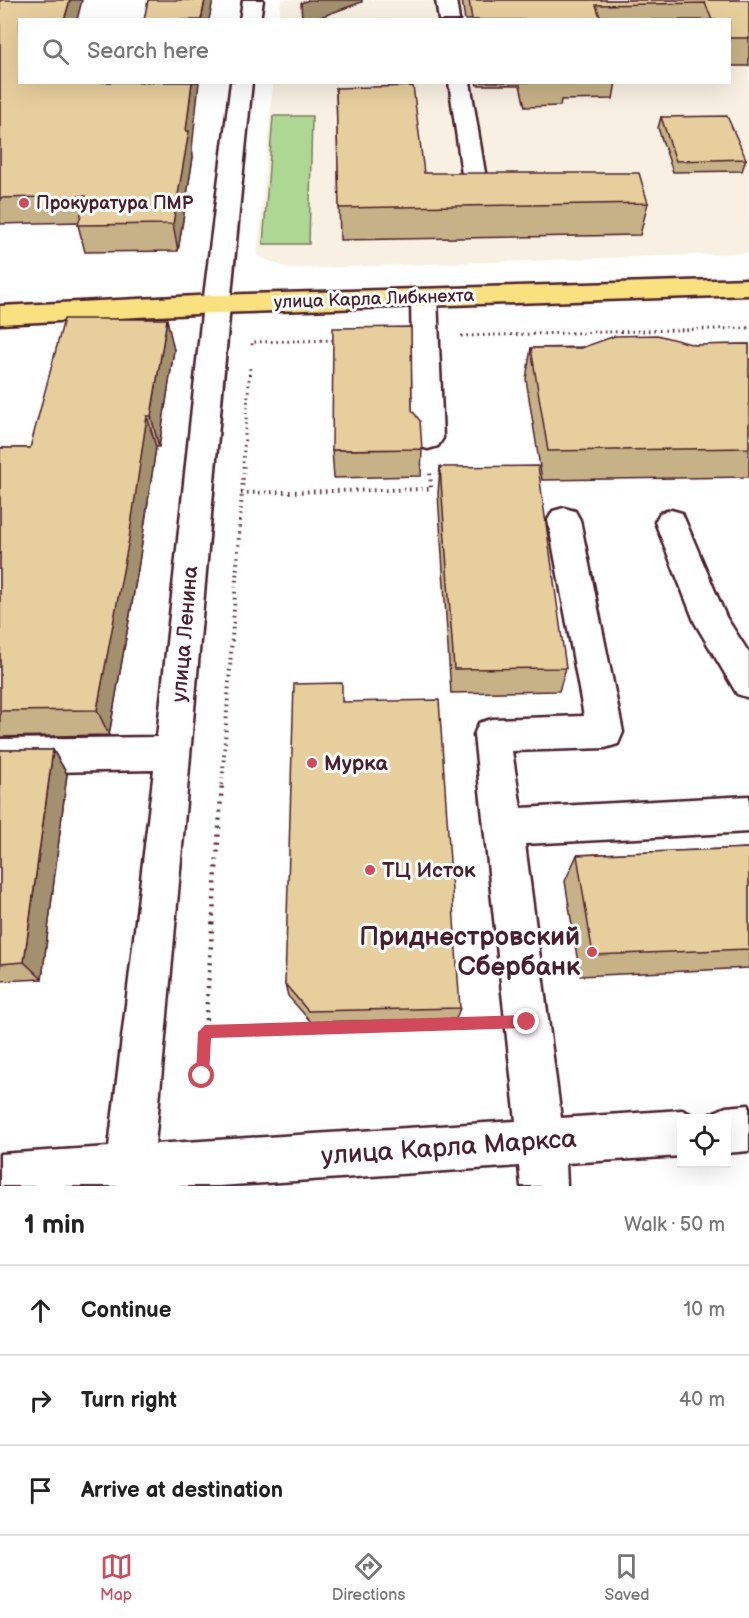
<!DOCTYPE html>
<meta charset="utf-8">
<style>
:root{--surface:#fff;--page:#f6f6f6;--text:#222;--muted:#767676;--line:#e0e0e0;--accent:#d1495b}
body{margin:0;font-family:"Balsamiq Sans",sans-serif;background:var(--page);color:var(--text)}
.controls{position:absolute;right:18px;bottom:18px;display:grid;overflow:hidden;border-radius:0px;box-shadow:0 6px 24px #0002}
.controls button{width:54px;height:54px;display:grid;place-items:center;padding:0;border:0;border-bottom:2px solid var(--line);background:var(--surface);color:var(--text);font:30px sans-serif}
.stop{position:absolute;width:18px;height:18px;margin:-14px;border:4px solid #d1495b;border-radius:50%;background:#fff}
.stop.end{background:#d1495b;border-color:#fff;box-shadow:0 2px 6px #0008}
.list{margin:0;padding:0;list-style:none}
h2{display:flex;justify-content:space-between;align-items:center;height:78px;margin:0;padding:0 24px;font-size:26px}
h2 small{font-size:20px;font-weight:400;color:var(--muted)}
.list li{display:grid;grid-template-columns:39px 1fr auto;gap:18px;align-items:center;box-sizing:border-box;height:90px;padding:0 24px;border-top:2px solid var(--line)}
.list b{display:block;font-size:22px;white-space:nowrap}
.list em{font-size:20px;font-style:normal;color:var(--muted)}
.icon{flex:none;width:33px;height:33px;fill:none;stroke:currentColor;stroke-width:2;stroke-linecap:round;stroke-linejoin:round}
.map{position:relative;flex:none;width:749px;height:1186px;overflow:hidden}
.search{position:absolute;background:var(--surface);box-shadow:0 6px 24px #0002;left:18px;right:18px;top:18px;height:66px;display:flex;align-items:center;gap:15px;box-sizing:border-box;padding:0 21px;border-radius:0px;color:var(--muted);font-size:22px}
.sheet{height:348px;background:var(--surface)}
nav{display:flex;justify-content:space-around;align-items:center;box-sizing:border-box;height:84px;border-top:2px solid var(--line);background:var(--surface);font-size:16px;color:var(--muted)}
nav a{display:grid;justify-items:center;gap:3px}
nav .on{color:var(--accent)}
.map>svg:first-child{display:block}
</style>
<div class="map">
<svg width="749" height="1186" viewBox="0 0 749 1186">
<rect width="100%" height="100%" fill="#fff"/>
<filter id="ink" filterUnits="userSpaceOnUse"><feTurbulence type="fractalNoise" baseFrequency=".0167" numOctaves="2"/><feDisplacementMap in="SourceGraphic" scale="12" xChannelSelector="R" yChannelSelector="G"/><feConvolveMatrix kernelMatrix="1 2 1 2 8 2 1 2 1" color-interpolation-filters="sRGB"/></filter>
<g filter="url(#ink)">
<polygon fill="#f8f0e2" points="281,0 749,0 749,253 289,269 257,256 273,83 730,82 730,20 279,19"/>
<polygon fill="#aed794" stroke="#7c7b60" stroke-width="1.5" points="273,116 312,116 309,244 263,244"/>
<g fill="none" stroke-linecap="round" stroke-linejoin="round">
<g stroke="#4a1f2b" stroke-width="5">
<g id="minor">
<polygon points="243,0 263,0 260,20 240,20"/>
<polygon points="436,0 456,0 459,20 439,20"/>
<path d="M231,82H252C215,436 189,790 155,1144L516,1121L474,735L479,723L492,719L584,716L548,520L553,511L564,508L575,511L580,520L623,732L618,744L605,748L512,751L521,808L749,796V832L525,844L561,1118L682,1110L699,1118H682V1156L566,1163L567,1186H521L519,1166L219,1186H0V1154L109,1147L154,770L0,773V739L157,737L203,304Z"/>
<path d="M449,82H470L487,185L511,190L515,195L511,200C495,204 475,203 464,188Z"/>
<polygon points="424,289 433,291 437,297 443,438 438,446 428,449 418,446 413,438 411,297 415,291"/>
<polygon points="671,510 682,513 726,617 749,653 749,698 737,694 695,623 655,522 660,513"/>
<polygon points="749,1105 749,1151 726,1153 726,1118 708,1118 710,1114 726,1107"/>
</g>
</g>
<g stroke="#4a1f2b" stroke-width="5">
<polygon id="major" points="749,279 749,295 216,313 0,324 0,306 216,295"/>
</g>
<g stroke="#4a1f2b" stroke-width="3" stroke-dasharray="1.5 4" stroke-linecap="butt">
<polyline points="461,336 749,328"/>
<polyline points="252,345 252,342 337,340"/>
<polyline points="243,463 250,367"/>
</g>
<g stroke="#4a1f2b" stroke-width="4" stroke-dasharray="1.5 4.5" stroke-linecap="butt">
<polyline points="241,493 431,489 430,471"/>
<polyline points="222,785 244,462"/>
</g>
<g stroke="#4a1f2b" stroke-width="4.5" stroke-dasharray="2 6" stroke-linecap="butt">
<polyline points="205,1032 483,1023"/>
<polyline points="202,1076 222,783"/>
</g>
<use href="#minor" fill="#fff" fill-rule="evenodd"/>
<use href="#major" fill="#fae180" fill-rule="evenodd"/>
</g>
<g fill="#c7b187" stroke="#4a1f2b" stroke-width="1.5">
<polygon points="0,0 20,82 192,149 193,157 178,251 85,252 78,225 79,222 0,224"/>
<polygon points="462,0 749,0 749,66 729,66 729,20 465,20"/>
<polygon points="476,82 616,82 613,99 561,100 560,106 525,107 520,85 477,85"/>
<polygon points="336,88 424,173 648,203 640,235 340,240"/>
<polygon points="661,117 746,159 742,171 673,172 658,128"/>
<polygon points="749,344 749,477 542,480 526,379 531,348"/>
<polygon points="174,350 159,447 156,447 138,569 109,735 0,737 0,448 30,448"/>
<polygon points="422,449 421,476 334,478 332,450"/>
<polygon points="440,467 566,668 559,691 451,693 438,494"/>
<polygon points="343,702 460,1008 456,1019 311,1022 288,996 285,984"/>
<polygon points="0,750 53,750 67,774 42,979 0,981"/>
<polygon points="749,848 749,968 580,976 565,881 577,855"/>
</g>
<g fill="#a2906e" stroke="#4a1f2b" stroke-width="1.5">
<polygon points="70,0 82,0 77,20 64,20"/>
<polygon points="205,0 213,0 209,20 201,20"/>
<polygon points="309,0 362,0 362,2 312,20 302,20 301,3"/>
<polygon points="192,82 199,82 192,149 193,157 178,251 173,224"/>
<polygon points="167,319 174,350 159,447 151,416"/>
<polygon points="147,416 156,447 138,569 109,735 97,710"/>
<polygon points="53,750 67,774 42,979 24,962"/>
</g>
<g fill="#e7ce9d" stroke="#4a1f2b" stroke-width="1.5">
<polygon points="0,0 70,0 64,20 20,20 20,82 192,82 186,131 189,131 173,224 78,225 86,196 0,198"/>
<polygon points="148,0 205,0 201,20 144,20"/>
<polygon points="469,0 749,0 749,38 729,38 729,20 712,20 705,3 596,5 601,20 472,20"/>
<polygon points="413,86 424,173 639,173 648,203 339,208 336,88"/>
<polygon points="727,116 746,159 676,161 661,117"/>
<polygon points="64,319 167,319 151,416 147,416 129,539 97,710 0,711 0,448 30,448"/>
<polygon points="411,327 412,410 420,421 422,449 332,450 333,328"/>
<polygon points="657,335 695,345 749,344 749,448 548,451 531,348 581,348 615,336"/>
<polygon points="538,466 566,668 454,669 440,467"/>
<polygon points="342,683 342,702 439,700 460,1008 308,1011 285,984 294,684"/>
<polygon points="0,750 53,750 24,962 0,964"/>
<polygon points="749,848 749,949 593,955 577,855"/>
</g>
</g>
<polygon fill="#d1495b" points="527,1015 533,1022 527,1028 211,1038 209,1076 202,1083 196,1076 198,1032 205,1025"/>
<g fill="#d1495b" stroke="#fff" stroke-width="2">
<circle cx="24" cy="203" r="6"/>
<circle cx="312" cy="763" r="6"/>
<circle cx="370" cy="870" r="6"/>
<circle cx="592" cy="952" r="6"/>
</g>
<g text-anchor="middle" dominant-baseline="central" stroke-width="6" stroke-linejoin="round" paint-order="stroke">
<g font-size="18" font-weight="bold" fill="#4a1f2b" stroke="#fff" text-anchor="start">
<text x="36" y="203">Прокуратура ПМР</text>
</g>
<g font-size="18" fill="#4a1f2b" stroke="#fff">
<text transform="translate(374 299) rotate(-2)">улица Карла Либкнехта</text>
</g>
<g font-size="21" fill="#4a1f2b" stroke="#fff">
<text transform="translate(185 634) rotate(-85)">улица Ленина</text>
</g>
<g font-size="21" font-weight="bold" fill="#4a1f2b" stroke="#fff" text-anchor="start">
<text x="324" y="763">Мурка</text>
<text x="382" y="870">ТЦ Исток</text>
</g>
<g font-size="26" font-weight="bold" fill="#4a1f2b" stroke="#fff" text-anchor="end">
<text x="580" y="937">Приднестровский<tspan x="580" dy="30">Сбербанк</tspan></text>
</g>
<g font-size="26" fill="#4a1f2b" stroke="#fff">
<text transform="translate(449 1148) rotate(-4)">улица Карла Маркса</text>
</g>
</g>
</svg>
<div class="controls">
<button><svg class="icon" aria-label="locate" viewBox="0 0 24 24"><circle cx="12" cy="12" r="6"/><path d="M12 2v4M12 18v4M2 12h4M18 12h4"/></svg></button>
</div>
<div class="stop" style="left:202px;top:1076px"></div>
<div class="stop end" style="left:527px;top:1022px"></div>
<div class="search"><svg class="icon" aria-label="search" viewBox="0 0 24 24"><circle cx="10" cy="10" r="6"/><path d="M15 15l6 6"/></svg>Search here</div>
</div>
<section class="sheet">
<h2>1 min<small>Walk · 50 m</small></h2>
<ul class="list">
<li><svg class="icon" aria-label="ahead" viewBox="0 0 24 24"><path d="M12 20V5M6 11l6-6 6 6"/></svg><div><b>Continue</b></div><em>10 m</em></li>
<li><svg class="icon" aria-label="right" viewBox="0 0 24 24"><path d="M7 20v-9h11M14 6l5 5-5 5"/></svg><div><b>Turn right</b></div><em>40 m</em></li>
<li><svg class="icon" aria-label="arrive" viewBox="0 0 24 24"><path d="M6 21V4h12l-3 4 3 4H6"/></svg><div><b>Arrive at destination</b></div></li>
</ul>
</section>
<nav>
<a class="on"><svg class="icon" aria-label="map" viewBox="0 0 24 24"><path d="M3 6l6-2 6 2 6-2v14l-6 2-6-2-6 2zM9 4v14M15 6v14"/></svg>Map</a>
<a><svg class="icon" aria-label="directions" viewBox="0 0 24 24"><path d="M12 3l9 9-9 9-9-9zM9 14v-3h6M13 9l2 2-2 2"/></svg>Directions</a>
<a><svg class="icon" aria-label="saved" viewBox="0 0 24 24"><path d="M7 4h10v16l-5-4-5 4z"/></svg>Saved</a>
</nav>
